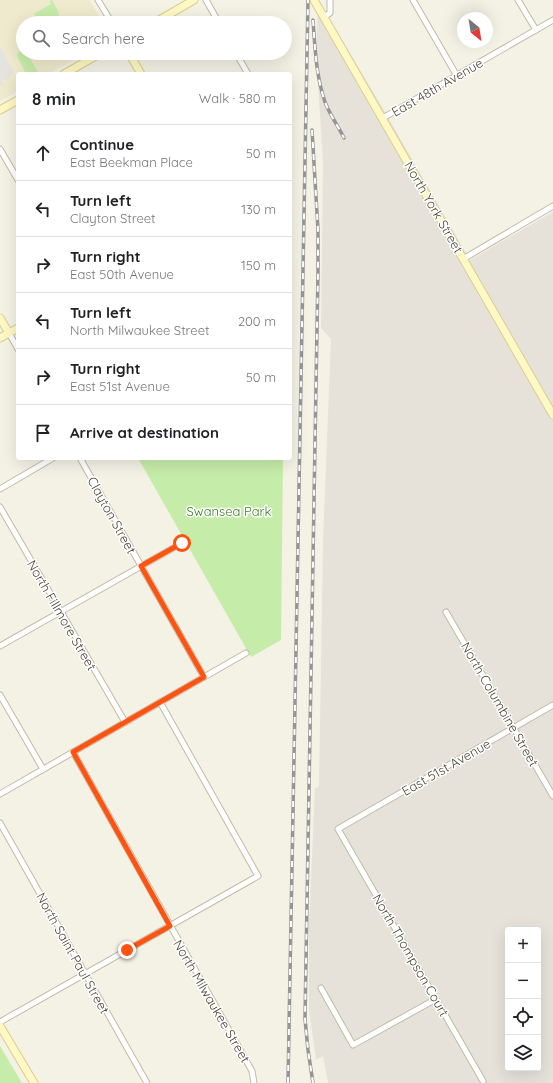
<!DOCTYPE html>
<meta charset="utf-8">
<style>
:root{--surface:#fff;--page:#f2f2f2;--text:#202124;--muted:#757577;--line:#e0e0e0}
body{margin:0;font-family:Quicksand,sans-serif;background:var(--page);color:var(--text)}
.controls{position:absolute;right:12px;bottom:12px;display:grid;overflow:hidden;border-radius:4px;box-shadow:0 4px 16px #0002}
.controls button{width:36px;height:36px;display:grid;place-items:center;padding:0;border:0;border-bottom:1px solid var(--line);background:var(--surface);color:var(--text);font:20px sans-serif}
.compass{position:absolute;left:457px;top:12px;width:36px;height:36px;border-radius:50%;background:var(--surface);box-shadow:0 4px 16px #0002;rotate:150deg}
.stop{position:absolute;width:12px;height:12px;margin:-9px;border:3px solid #ff5311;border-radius:50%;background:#fff}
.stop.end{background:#ff5311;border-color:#fff;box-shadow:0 1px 4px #0008}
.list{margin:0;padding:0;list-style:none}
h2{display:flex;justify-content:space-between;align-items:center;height:52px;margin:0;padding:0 16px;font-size:17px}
h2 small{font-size:13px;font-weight:400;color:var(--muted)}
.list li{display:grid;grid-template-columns:26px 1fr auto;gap:12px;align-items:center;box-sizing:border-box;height:56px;padding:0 16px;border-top:1px solid var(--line)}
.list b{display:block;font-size:15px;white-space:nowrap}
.list p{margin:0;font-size:13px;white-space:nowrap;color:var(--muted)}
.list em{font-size:13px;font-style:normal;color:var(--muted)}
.icon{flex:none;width:22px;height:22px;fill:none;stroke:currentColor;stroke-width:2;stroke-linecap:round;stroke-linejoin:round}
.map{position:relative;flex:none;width:553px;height:1083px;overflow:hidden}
.search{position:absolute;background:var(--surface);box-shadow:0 4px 16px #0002;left:16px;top:16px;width:276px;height:44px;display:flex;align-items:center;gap:10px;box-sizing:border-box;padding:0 14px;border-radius:22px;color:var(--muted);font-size:15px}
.panel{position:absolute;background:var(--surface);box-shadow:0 4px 16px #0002;left:16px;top:72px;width:276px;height:388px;border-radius:4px}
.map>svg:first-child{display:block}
</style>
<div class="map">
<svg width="553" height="1083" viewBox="0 0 553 1083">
<rect width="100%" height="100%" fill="#f4f1e5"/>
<path fill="#e6e2da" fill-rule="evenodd" d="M318,0L385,112L470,260L553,212V1083H328L323,1056L316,1060L309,1009V927L315,788L319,787L323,541L331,339L321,328L323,161L316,53ZM508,930H538V1068H508Z"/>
<polygon fill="#efeacd" points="0,0 89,0 104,23 23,23 23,53 86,53 48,74 18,74 18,91 0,101"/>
<g fill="#c6eca9">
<polygon points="52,0 59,13 58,14 59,16 47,23 38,23 34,14 51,4 50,1"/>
<polygon points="23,49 23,53 27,53 39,74 26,74 17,56 18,53"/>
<polygon points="138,458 283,458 281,640 251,657"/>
<polygon points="0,1046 22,1083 0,1083"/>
</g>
<polygon fill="#e4e3de" points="0,47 14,71 9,79 1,80 4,85 0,85"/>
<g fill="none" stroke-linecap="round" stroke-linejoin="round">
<g stroke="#c0bba7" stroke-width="7">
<g id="street">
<polyline points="98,0 112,23"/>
<polyline points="206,0 219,23"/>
<polyline points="413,0 457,76"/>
<polyline points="518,0 536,30"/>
<polyline points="324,17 330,13 330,0"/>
<polyline points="236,53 248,74"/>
<polyline points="383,118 553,20"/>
<polyline points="0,149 18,180"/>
<polyline points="463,259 553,206"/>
<polyline points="9,333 18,349"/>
<polyline points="80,458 204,677"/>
<polyline points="0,489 53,458"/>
<polyline points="0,507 125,722"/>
<polyline points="446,612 553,796"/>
<polyline points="0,646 182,543"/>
<polyline points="0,695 43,769"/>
<polyline points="73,752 252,1071 254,1083"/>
<polyline points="0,794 246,653"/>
<polyline points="0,823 147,1083"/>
<polyline points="321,988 353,1045 436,999"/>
<polyline points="0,1022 258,876 160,702"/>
<polyline points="483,1081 338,829 553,705"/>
</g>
</g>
<g stroke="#d8cf90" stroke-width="9">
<g id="secondary">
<polyline points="314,0 553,415"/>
<polyline points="154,23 194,0"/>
<polyline points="129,53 141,74"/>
<polyline points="64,74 101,53"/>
<polyline points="0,110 18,100"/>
<polyline points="0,318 9,333"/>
<polyline points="0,338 18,328"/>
<polyline points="0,1026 34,1083"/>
</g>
</g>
<use href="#street" stroke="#fff" stroke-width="5"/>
<use href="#secondary" stroke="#fff8c4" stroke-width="7"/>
<g stroke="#959595" stroke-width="3.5">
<g id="rail">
<path d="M313,20C315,48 316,76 325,102C330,115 338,126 344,138"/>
<polyline points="312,130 318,230 318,271 305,1019 308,1050 313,1083"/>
<polyline points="288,1083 308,0"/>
</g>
</g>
<use href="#rail" stroke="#fff" stroke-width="2" stroke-dasharray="6" stroke-linecap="butt"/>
</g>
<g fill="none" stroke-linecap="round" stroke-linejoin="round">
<polyline stroke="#ff5311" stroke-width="5" points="127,950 170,926 73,752 204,677 141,566 182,543"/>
</g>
<g text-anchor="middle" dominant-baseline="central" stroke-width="3" stroke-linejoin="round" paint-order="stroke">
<g font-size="13" fill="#474234" stroke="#fff">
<text transform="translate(437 87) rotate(-30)">East 48th Avenue</text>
<text transform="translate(434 207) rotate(60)">North York Street</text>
<text transform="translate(112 515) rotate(61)">Clayton Street</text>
<text transform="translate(62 615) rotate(60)">North Fillmore Street</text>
<text transform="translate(500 704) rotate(60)">North Columbine Street</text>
<text transform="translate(446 767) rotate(-30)">East 51st Avenue</text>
<text transform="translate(73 953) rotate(61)">North Saint Paul Street</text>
<text transform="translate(411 955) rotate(60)">North Thompson Court</text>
<text transform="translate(212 1001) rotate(60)">North Milwaukee Street</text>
</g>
<g font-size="13" fill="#397e22" stroke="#fff">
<text x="229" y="511">Swansea Park</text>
</g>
</g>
</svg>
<div class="controls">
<button>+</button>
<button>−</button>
<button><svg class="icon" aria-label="locate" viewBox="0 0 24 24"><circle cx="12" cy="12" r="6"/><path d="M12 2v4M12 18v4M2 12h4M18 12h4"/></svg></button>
<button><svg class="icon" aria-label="layers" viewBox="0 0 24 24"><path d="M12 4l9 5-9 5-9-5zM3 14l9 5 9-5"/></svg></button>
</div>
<svg class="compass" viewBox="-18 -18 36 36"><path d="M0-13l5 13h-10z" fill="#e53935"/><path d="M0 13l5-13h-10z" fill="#757577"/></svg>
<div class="stop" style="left:182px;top:543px"></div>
<div class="stop end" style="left:127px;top:950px"></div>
<div class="search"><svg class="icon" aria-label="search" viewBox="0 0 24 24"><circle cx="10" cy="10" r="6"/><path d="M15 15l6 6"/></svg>Search here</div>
<section class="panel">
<h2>8 min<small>Walk · 580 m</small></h2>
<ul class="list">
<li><svg class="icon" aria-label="ahead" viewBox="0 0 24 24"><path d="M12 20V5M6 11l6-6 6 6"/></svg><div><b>Continue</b><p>East Beekman Place</p></div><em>50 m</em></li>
<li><svg class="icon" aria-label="left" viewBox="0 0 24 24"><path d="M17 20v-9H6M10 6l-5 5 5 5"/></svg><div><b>Turn left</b><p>Clayton Street</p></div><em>130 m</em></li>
<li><svg class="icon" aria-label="right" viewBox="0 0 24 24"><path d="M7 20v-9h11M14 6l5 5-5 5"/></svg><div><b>Turn right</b><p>East 50th Avenue</p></div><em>150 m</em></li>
<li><svg class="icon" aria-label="left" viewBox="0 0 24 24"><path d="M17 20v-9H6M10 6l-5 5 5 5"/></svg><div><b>Turn left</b><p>North Milwaukee Street</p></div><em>200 m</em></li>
<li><svg class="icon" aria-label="right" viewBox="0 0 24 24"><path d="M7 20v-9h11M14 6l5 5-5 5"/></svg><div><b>Turn right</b><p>East 51st Avenue</p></div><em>50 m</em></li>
<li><svg class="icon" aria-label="arrive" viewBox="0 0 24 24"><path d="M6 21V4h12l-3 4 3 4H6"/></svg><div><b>Arrive at destination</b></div></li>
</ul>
</section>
</div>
